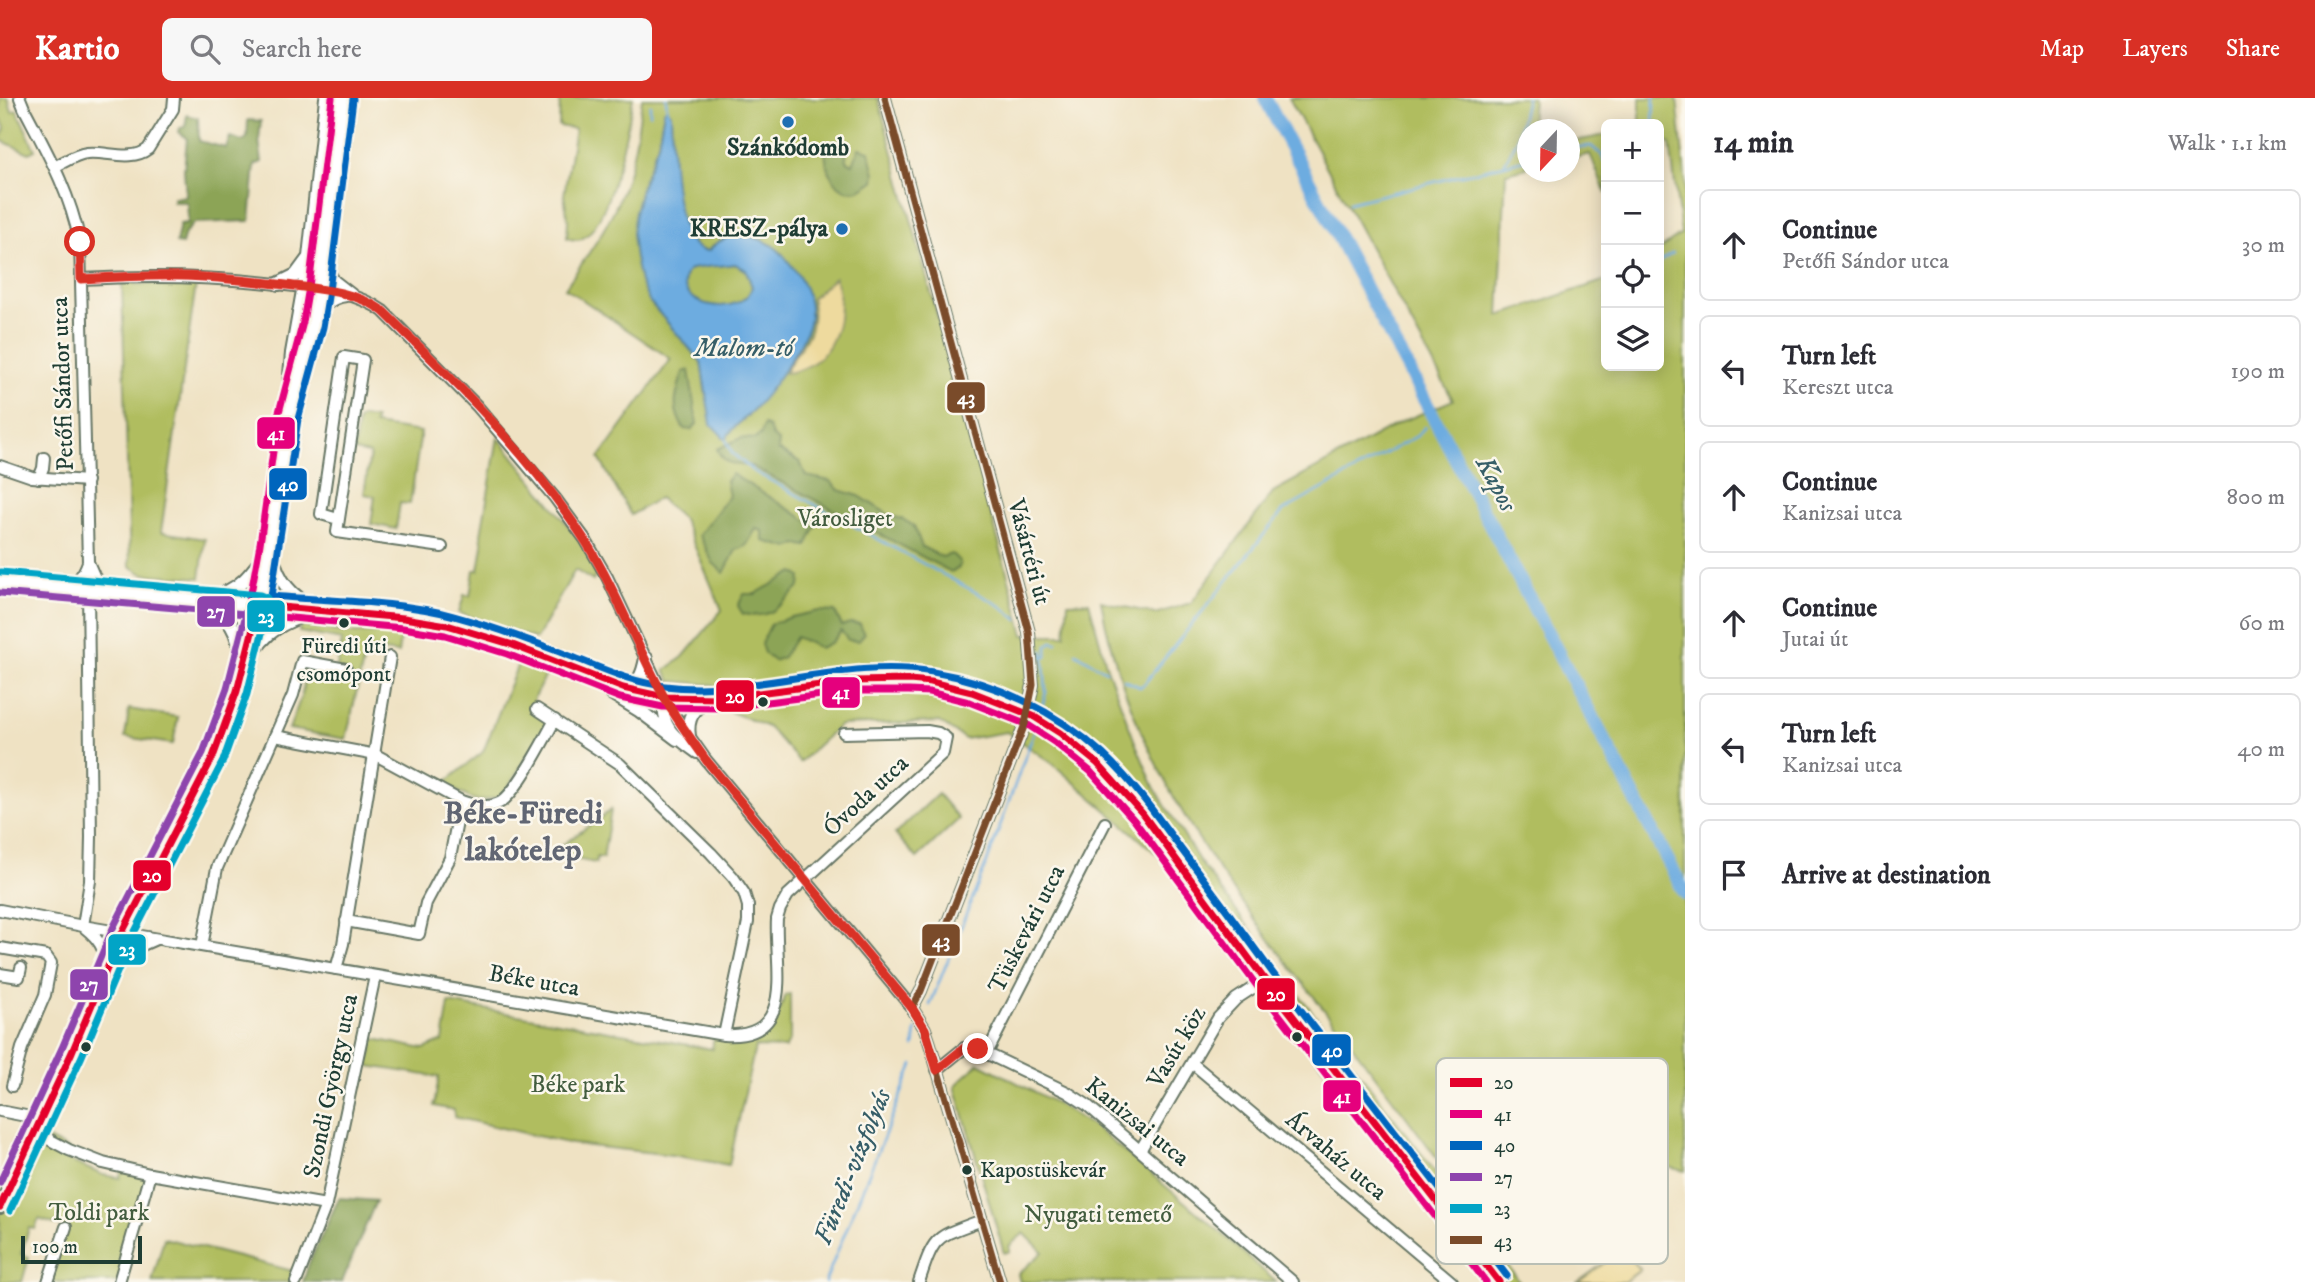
<!DOCTYPE html>
<meta charset="utf-8">
<style>
:root{--surface:#fff;--page:#f7f7f7;--text:#2b2b33;--muted:#7c7c81;--line:#e1e1e2;--accent:#d93025}
body{margin:0;font-family:"IM FELL DW Pica",serif;background:var(--page);color:var(--text)}
.controls{position:absolute;right:21px;top:21px;display:grid;overflow:hidden;border-radius:10px;box-shadow:0 4px 18px #0003}
.controls button{width:63px;height:63px;display:grid;place-items:center;padding:0;border:0;border-bottom:2px solid var(--line);background:var(--surface);color:var(--text);font:35px sans-serif}
.compass{position:absolute;left:1517px;top:21px;width:63px;height:63px;border-radius:50%;background:var(--surface);box-shadow:0 4px 18px #0003;rotate:202deg}
.scale{position:absolute;left:21px;bottom:18px;width:121px;box-sizing:border-box;padding-left:7px;border:4px solid #1f3d34;border-top:0;font-size:19px;line-height:24px;white-space:nowrap;color:#1f3d34;-webkit-text-stroke:5px #fbf7ec;paint-order:stroke}
.stop{position:absolute;width:21px;height:21px;margin:-16px;border:5px solid #d93025;border-radius:50%;background:#fff}
.stop.end{background:#d93025;border-color:#fff;box-shadow:0 2px 7px #0008}
.list{margin:0;padding:0;list-style:none}
h2{display:flex;justify-content:space-between;align-items:center;height:91px;margin:0;padding:0 28px;font-size:30px}
h2 small{font-size:23px;font-weight:400;color:var(--muted)}
.list li{display:grid;grid-template-columns:46px 1fr auto;gap:21px;align-items:center;box-sizing:border-box;height:112px;margin:0 14px 14px;padding:0 14px;border:2px solid var(--line);border-radius:10px}
.list b{display:block;font-size:26px;white-space:nowrap}
.list p{margin:0;font-size:23px;white-space:nowrap;color:var(--muted)}
.list em{font-size:23px;font-style:normal;color:var(--muted)}
.icon{flex:none;width:38px;height:38px;fill:none;stroke:currentColor;stroke-width:2;stroke-linecap:round;stroke-linejoin:round}
.map{position:relative;flex:none;width:1685px;height:1184px;overflow:hidden}
header{display:flex;align-items:center;gap:42px;box-sizing:border-box;height:98px;padding:0 35px;background:var(--accent);color:#fff}
header strong{font-size:33px}
nav{display:flex;gap:38px;margin-inline-start:auto;font-size:24px}
.search{width:490px;height:63px;background:var(--page);display:flex;align-items:center;gap:18px;box-sizing:border-box;padding:0 24px;border-radius:10px;color:var(--muted);font-size:26px}
main{display:flex}
aside{flex:1;background:var(--surface)}
.map>svg:first-child{display:block}
</style>
<header>
<strong>Kartio</strong>
<div class="search"><svg class="icon" aria-label="search" viewBox="0 0 24 24"><circle cx="10" cy="10" r="6"/><path d="M15 15l6 6"/></svg>Search here</div>
<nav><a>Map</a><a>Layers</a><a>Share</a></nav>
</header>
<main>
<div class="map">
<svg width="1685" height="1184" viewBox="0 0 1685 1184">
<rect width="100%" height="100%" fill="#fbf7ec"/>
<filter id="ink" filterUnits="userSpaceOnUse"><feTurbulence type="fractalNoise" baseFrequency=".0143" numOctaves="2"/><feDisplacementMap in="SourceGraphic" scale="14" xChannelSelector="R" yChannelSelector="G"/><feConvolveMatrix kernelMatrix="1 2 1 2 8 2 1 2 1" color-interpolation-filters="sRGB"/></filter>
<filter id="wash" filterUnits="userSpaceOnUse"><feTurbulence type="fractalNoise" baseFrequency=".00686" numOctaves="4" result="noise"/><feDisplacementMap in="SourceGraphic" scale="28" xChannelSelector="R" yChannelSelector="G"/><feGaussianBlur stdDeviation="1.57" result="paint"/><feColorMatrix in="noise" values="0 0 0 0 0 0 0 0 0 0 0 0 0 0 0 0 0 1.4 0 .05"/><feComposite in="paint" operator="in"/></filter>
<g filter="url(#wash)">
<rect width="100%" height="100%" fill="#efe2c3"/>
<g fill="#b0bd5f" stroke="#687d4a" stroke-width="2" fill-rule="evenodd">
<polygon points="0,0 8,0 12,14 17,12 35,52 29,55 0,42 5,30 0,18"/>
<path d="M560,0H633C628,27 609,135 578,142C575,142 570,141 567,140L568,122L564,97L575,31L559,28Z"/>
<path d="M642,0H878L1024,537H1065L1068,505L1089,504L1107,570L1135,644L1154,689L1174,722L1200,764L1274,864L1520,1184H1488L1260,887L1173,770L1053,666L1007,634L965,641L939,624L840,627L800,664L768,629L726,612L714,587L671,583L665,572L683,559L722,512L683,421L659,400L631,417L599,360L671,261L565,190C587,158 610,127 623,91C634,62 638,31 642,0ZM664,13L671,16C673,60 669,114 697,151L708,153L713,147L724,140L745,138L781,154L802,184L796,255L750,316L730,333L706,298L701,264L649,203L642,87L658,46Z"/>
<path d="M1289,0H1533L1531,31L1528,32L1527,70L1506,75L1499,218L1606,182V268H1659V152L1681,136L1670,46L1659,41V26H1640V0H1677L1685,79V1073L1614,1057L1498,1142C1448,1075 1399,1008 1348,942C1243,809 1131,675 1101,503L1155,516L1191,505L1273,394L1399,325L1453,302Z"/>
<polygon points="1606,37 1606,96 1590,56 1570,61 1570,44"/>
<path d="M735,166L746,172L752,189C743,220 677,210 685,179C686,175 687,173 692,171C699,168 724,168 735,166Z"/>
<polygon points="134,181 135,186 196,186 161,434 205,441 200,480 143,476 130,468 122,185 124,182"/>
<polygon points="362,319 375,321 374,327 421,334 410,406 400,405 396,431 371,426 375,398 364,396 370,356 354,353 358,322"/>
<polygon points="498,339 582,445 598,472 593,483 575,472 536,541 459,515 464,497 470,498 474,472 479,472 483,448 481,436"/>
<polygon points="300,528 347,535 401,535 398,555 366,551 346,641 289,631 301,599 307,571 336,575 342,542 299,534"/>
<polygon points="518,566 546,577 534,599 534,615 548,624 506,693 499,699 481,703 472,701 443,686 483,654"/>
<polygon points="129,611 178,619 173,646 125,639"/>
<polygon points="938,696 959,721 917,760 895,736"/>
<polygon points="611,712 603,760 597,759 596,765 550,756"/>
<path d="M790,896V942L785,950L755,949L729,1067L672,1057L572,1046L454,1019V1012L434,1008L439,979L368,968L374,941L424,951L443,943L449,905L712,951L714,939C758,944 771,940 785,897Z"/>
<polygon points="979,965 1058,1006 1096,1030 1218,1132 1276,1184 1020,1184 1018,1176 1043,1154 1024,1135 1009,1148 1010,1153 1004,1155 955,988"/>
<polygon points="35,1034 69,1052 65,1061 103,1077 120,1080 122,1070 150,1076 119,1184 48,1184 66,1130 39,1121 35,1131 29,1130 21,1156 29,1159 22,1184 0,1184 0,1109"/>
<polygon points="164,1140 293,1173 290,1184 152,1184"/>
</g>
<g fill="#8ca456" stroke="#567045" stroke-width="2">
<polygon points="187,17 198,20 199,43 226,50 230,39 242,43 247,40 248,22 261,23 259,42 262,64 255,67 250,123 194,125 185,135 182,146 176,145 180,126 188,125 187,104 173,104 173,100 186,98 184,72 187,40 179,34 180,30 185,29"/>
<path d="M837,43L845,46L847,63L853,66L859,50L869,53L875,75L874,83C870,85 864,90 859,92C835,98 823,69 826,51Z"/>
<path d="M689,272L697,326L692,332L684,331C670,309 676,297 683,274Z"/>
<path d="M764,327L769,329L772,338L779,344L778,352L800,364L806,378L830,383L839,392L859,398L891,418L902,421L914,428L922,449L942,459L952,456L960,464L959,470L951,474L751,368C735,367 724,367 717,351L741,340L755,341L761,336Z"/>
<polygon points="732,376 816,428 807,448 797,446 789,450 763,443 763,433 756,431 746,448 736,452 724,475 713,465 699,437 729,398 726,383"/>
<path d="M794,474L801,479L800,489C779,507 773,522 743,516L738,508L744,496H755Z"/>
<polygon points="819,513 835,514 842,528 850,525 860,526 864,536 859,543 848,542 841,533 832,544 820,550 796,539 783,559 774,563 764,555 761,546 771,526 791,519"/>
<polygon points="339,1100 376,1103 342,1184 303,1184 309,1165"/>
</g>
<g fill="#eeda9e" stroke="#868c69" stroke-width="2">
<path d="M835,179C849,219 833,270 785,275C801,242 816,243 812,200Z"/>
<polygon points="1622,1152 1640,1172 1624,1184 1578,1184"/>
</g>
<path fill="#6dace0" stroke="#46748a" stroke-width="2" fill-rule="evenodd" d="M667,10L671,16C672,42 671,154 708,153C720,140 733,136 751,139C773,143 784,156 796,174C823,215 808,235 784,272C774,287 764,301 751,314C742,324 731,329 726,342L711,326L701,264L649,203L640,184L635,160L632,135L635,114L642,87L658,46L664,13ZM735,166L746,172L752,189C744,220 677,210 685,179C686,175 687,173 692,171C699,169 724,168 735,166Z"/>
<g fill="none" stroke-linecap="round" stroke-linejoin="round">
<g stroke="#6dace0" stroke-width="2.5">
<polyline points="666,0 667,14"/>
<polyline points="650,16 650,7"/>
<polyline points="1653,26 1654,0"/>
<polyline points="1570,50 1591,48 1601,56 1606,66"/>
<polyline points="1504,66 1517,42 1526,0"/>
<polyline points="1349,105 1528,61"/>
<polyline points="1321,110 1328,108"/>
<polyline points="1659,164 1673,155"/>
<polyline points="1430,323 1434,321"/>
<polyline points="726,342 732,355 753,373 1001,508 1018,522"/>
<polyline points="1076,555 1106,573"/>
<polyline points="1044,559 1047,559 1047,548 1052,544 1057,545"/>
<polyline points="1124,582 1140,589 1144,586 1283,413 1417,338 1425,329"/>
<polyline points="1040,616 1046,594 1043,553"/>
<polyline points="930,907 987,764 1037,626"/>
<polyline points="914,949 916,932"/>
<polyline points="825,1184 913,967"/>
</g>
<polyline stroke="#6dace0" stroke-width="14" points="1265,0 1685,795"/>
</g>
</g>
<g filter="url(#ink)">
<g fill="none" stroke-linecap="round" stroke-linejoin="round">
<g stroke="#687766" stroke-width="14">
<g id="minor">
<path d="M20,0L24,10C48,56 69,92 80,144L88,464L95,480L113,493"/>
<polyline points="885,0 1029,534 1033,587 1025,626 921,893 912,910"/>
<path d="M56,68C66,63 76,56 87,55C107,53 131,64 148,51L173,11L174,0"/>
<path d="M81,181C152,177 215,178 286,187C320,191 355,193 383,213L477,308L555,400L585,441L607,479L664,599L677,621L706,662L912,910L925,931L930,946L1000,1184"/>
<path d="M314,224C322,210 329,200 346,198"/>
<polyline points="0,368 32,379 87,383"/>
<polyline points="39,380 43,370 44,360"/>
<polyline points="338,421 321,416 344,259 363,262 337,434 442,449"/>
<path d="M62,489C77,485 83,478 88,464"/>
<path d="M664,599C660,629 675,639 697,655"/>
<polyline points="537,611 620,666 711,755 733,779 744,795 748,808 748,824 724,937"/>
<path d="M275,638L376,657L461,703C473,707 487,711 499,705C516,697 544,641 555,622"/>
<path d="M0,812L83,828L724,937C798,942 774,867 777,821L780,811L788,797L943,655L946,640L938,635L927,633L844,635"/>
<polyline points="346,823 419,836 426,805 450,760 461,703"/>
<polyline points="83,828 90,783 91,739 88,491"/>
<path d="M85,830C99,841 104,850 107,868"/>
<polyline points="202,848 217,770 293,597 302,563 346,571"/>
<polyline points="0,850 46,858 51,865 45,897 22,950 12,988"/>
<polyline points="107,868 122,856 156,841"/>
<polyline points="336,871 343,846 390,559"/>
<polyline points="0,876 19,879 21,870"/>
<polyline points="987,955 1105,725"/>
<polyline points="1192,965 1452,1184"/>
<polyline points="937,972 964,950 973,949 1067,994 1087,1007 1293,1184"/>
<polyline points="0,1013 41,1021"/>
<polyline points="35,1034 69,1052 103,1065 150,1076 326,1107"/>
<polyline points="1141,1051 1218,920 1236,901 1265,882"/>
<polyline points="48,1184 66,1129"/>
<polyline points="119,1184 150,1076"/>
<polyline points="296,1184 326,1107 375,878"/>
<path d="M919,1184C935,1135 935,1140 982,1122"/>
</g>
</g>
<g stroke="#687766" stroke-width="16">
<g id="major">
<polyline points="324,165 333,183 351,197"/>
<polyline points="278,186 296,177 307,162"/>
<polyline points="288,298 292,255 309,159 326,0"/>
<path d="M272,456C277,480 291,500 315,509"/>
<path d="M0,484C93,492 186,500 280,509C335,513 393,515 448,527C522,543 588,589 664,599C713,606 762,593 811,587C872,579 930,579 989,599"/>
<path d="M211,499C240,493 252,475 268,452"/>
<path d="M204,503C231,520 238,532 242,564"/>
<path d="M249,561C266,532 283,524 314,514"/>
<polyline points="598,587 640,613 677,641"/>
<path d="M623,590C640,586 643,576 646,560"/>
<path d="M689,639C686,619 694,609 712,602"/>
<polyline points="1079,649 1114,681 1142,715 1265,882 1499,1184"/>
<polyline points="0,1109 72,954 122,835 213,659 237,593 263,488 288,319 313,226 343,0"/>
</g>
</g>
<use href="#minor" stroke="#fff" stroke-width="10"/>
<use href="#major" stroke="#fff" stroke-width="12"/>
<g stroke="#687766" stroke-width="16" stroke-linecap="butt">
<polyline id="major-bridge" points="989,599 1033,618 1079,649"/>
</g>
<use href="#major-bridge" stroke="#fff" stroke-width="12"/>
<g stroke="#fbf7ec" stroke-width="12">
<polyline id="bus-1" points="0,1109 72,954 122,835 213,659 237,593 259,507 404,520 447,527 510,546 623,590 664,599 719,600 852,583 909,582 931,584 972,594 1033,618 1060,635 1097,665 1142,715 1265,882 1499,1184"/>
</g>
<g stroke="#fbf7ec" stroke-width="12">
<polyline id="bus-2" points="332,0 309,189 303,224 278,318 260,446 249,506 252,514 258,517 403,530 445,537 507,556 620,600 663,609 720,610 853,593 909,593 929,594 969,604 1028,627 1054,644 1090,673 1134,722 1257,888 1486,1184"/>
</g>
<g stroke="#fbf7ec" stroke-width="12">
<path id="bus-3" d="M353,1L329,193L323,229L298,321L271,498C328,503 400,503 454,518C494,529 532,543 570,558C601,570 632,585 665,588C754,599 843,559 933,574C995,584 1056,613 1103,656C1133,684 1157,718 1181,751C1212,792 1242,833 1272,874C1349,976 1429,1076 1507,1178"/>
</g>
<g stroke="#fbf7ec" stroke-width="12">
<polyline id="bus-4" points="0,495 246,516 227,590 203,655 113,830 62,950 0,1084"/>
</g>
<g stroke="#fbf7ec" stroke-width="12">
<polyline id="bus-5" points="1,474 260,497 267,500 269,507 247,596 223,663 132,839 82,958 10,1113"/>
</g>
<g stroke="#fbf7ec" stroke-width="12">
<polyline id="bus-6" points="885,0 1029,534 1033,587 1025,626 921,893 912,910 925,931 930,946 1000,1184"/>
</g>
<use href="#bus-1" stroke="#e4002b" stroke-width="7"/>
<use href="#bus-2" stroke="#e5007d" stroke-width="7"/>
<use href="#bus-3" stroke="#0065bd" stroke-width="7"/>
<use href="#bus-4" stroke="#8e44ad" stroke-width="7"/>
<use href="#bus-5" stroke="#02a4c6" stroke-width="7"/>
<use href="#bus-6" stroke="#7a4b2a" stroke-width="7"/>
</g>
</g>
<g fill="none" stroke-linecap="round" stroke-linejoin="round" filter="url(#ink)">
<path stroke="#d93025" stroke-width="9" d="M80,144L81,181C115,179 149,177 183,178C218,179 252,183 286,187C319,191 355,193 383,213C456,284 532,358 586,444C617,494 637,549 665,601C677,622 692,642 706,662L912,910L925,931L937,972L964,950L978,951"/>
</g>
<g fill="#1f6fb2" stroke="#fbf7ec" stroke-width="2.5">
<circle cx="788" cy="24" r="7"/>
<circle cx="842" cy="131" r="7"/>
</g>
<g fill="#1f3d34" stroke="#fbf7ec" stroke-width="2.5">
<circle cx="344" cy="525" r="6"/>
<circle cx="763" cy="604" r="6"/>
<circle cx="1297" cy="939" r="6"/>
<circle cx="86" cy="949" r="6"/>
<circle cx="967" cy="1072" r="6"/>
</g>
<g text-anchor="middle" dominant-baseline="central" stroke-width="5" stroke-linejoin="round" paint-order="stroke">
<g font-size="22" fill="#1f3d34" stroke="#fbf7ec">
<text x="344" y="548">Füredi úti<tspan x="344" dy="28">csomópont</tspan></text>
<text x="980" y="1072" text-anchor="start">Kapostüskevár</text>
</g>
<g font-size="24" font-weight="bold" fill="#1f3d34" stroke="#fbf7ec">
<text x="788" y="50">Szánkódomb</text>
<text x="828" y="131" text-anchor="end">KRESZ-pálya</text>
</g>
<g font-size="24" fill="#1f3d34" stroke="#fbf7ec">
<text transform="translate(63 286) rotate(-92)">Petőfi Sándor utca</text>
<text transform="translate(1029 454) rotate(75)">Vásártéri út</text>
<text transform="translate(866 698) rotate(-43)">Óvoda utca</text>
<text transform="translate(1027 831) rotate(-63)">Tüskevári utca</text>
<text transform="translate(534 883) rotate(10)">Béke utca</text>
<text transform="translate(1177 949) rotate(-59)">Vasút köz</text>
<text transform="translate(331 988) rotate(-78)">Szondi György utca</text>
<text transform="translate(1137 1024) rotate(39)">Kanizsai utca</text>
<text transform="translate(1336 1058) rotate(40)">Árvaház utca</text>
</g>
<g font-size="24" fill="#435d3f" stroke="#fbf7ec">
<text x="845" y="421">Városliget</text>
<text x="578" y="987">Béke park</text>
<text x="99" y="1115">Toldi park</text>
<text x="1098" y="1117">Nyugati temető</text>
</g>
<g font-size="26" font-style="italic" fill="#365e68" stroke="#fbf7ec">
<text x="744" y="250">Malom-tó</text>
<text transform="translate(1496 386) rotate(62)">Kapos</text>
<text transform="translate(853 1069) rotate(-68)">Füredi-vízfolyás</text>
</g>
<g font-size="32" font-weight="bold" fill="#616673" stroke="#fbf7ec">
<text x="523" y="716">Béke-Füredi<tspan x="523" dy="37">lakótelep</tspan></text>
</g>
</g>
<rect x="1436" y="960" width="232" height="206" rx="10" fill="#fbf7ec" stroke="#b9bfb5" stroke-width="2"/>
<rect x="1450" y="980" width="32" height="9" fill="#e4002b"/>
<rect x="1450" y="1012" width="32" height="8" fill="#e5007d"/>
<rect x="1450" y="1043" width="32" height="9" fill="#0065bd"/>
<rect x="1450" y="1075" width="32" height="8" fill="#8e44ad"/>
<rect x="1450" y="1106" width="32" height="9" fill="#02a4c6"/>
<rect x="1450" y="1138" width="32" height="8" fill="#7a4b2a"/>
<g font-size="19" fill="#1f3d34">
<text x="1494" y="991">20</text>
<text x="1494" y="1023">41</text>
<text x="1494" y="1054">40</text>
<text x="1494" y="1086">27</text>
<text x="1494" y="1117">23</text>
<text x="1494" y="1149">43</text>
</g>
<g stroke="#fbf7ec" stroke-width="2.5">
<rect x="946" y="283" width="40" height="33" rx="7" fill="#7a4b2a"/>
<rect x="256" y="318" width="40" height="34" rx="7" fill="#e5007d"/>
<rect x="268" y="369" width="40" height="34" rx="7" fill="#0065bd"/>
<rect x="196" y="497" width="40" height="33" rx="7" fill="#8e44ad"/>
<rect x="246" y="501" width="40" height="34" rx="7" fill="#02a4c6"/>
<rect x="821" y="578" width="40" height="33" rx="7" fill="#e5007d"/>
<rect x="715" y="581" width="40" height="34" rx="7" fill="#e4002b"/>
<rect x="132" y="761" width="40" height="33" rx="7" fill="#e4002b"/>
<rect x="921" y="825" width="40" height="34" rx="7" fill="#7a4b2a"/>
<rect x="107" y="835" width="40" height="33" rx="7" fill="#02a4c6"/>
<rect x="69" y="870" width="40" height="33" rx="7" fill="#8e44ad"/>
<rect x="1256" y="879" width="40" height="34" rx="7" fill="#e4002b"/>
<rect x="1311" y="935" width="41" height="34" rx="7" fill="#0065bd"/>
<rect x="1322" y="981" width="40" height="34" rx="7" fill="#e5007d"/>
</g>
<g font-size="19" text-anchor="middle" font-weight="bold" fill="#fff">
<text x="966" y="306">43</text>
<text x="276" y="342">41</text>
<text x="288" y="393">40</text>
<text x="216" y="520">27</text>
<text x="266" y="525">23</text>
<text x="841" y="601">41</text>
<text x="735" y="605">20</text>
<text x="152" y="784">20</text>
<text x="941" y="849">43</text>
<text x="127" y="858">23</text>
<text x="89" y="893">27</text>
<text x="1276" y="903">20</text>
<text x="1332" y="959">40</text>
<text x="1342" y="1005">41</text>
</g>
</svg>
<div class="controls">
<button>+</button>
<button>−</button>
<button><svg class="icon" aria-label="locate" viewBox="0 0 24 24"><circle cx="12" cy="12" r="6"/><path d="M12 2v4M12 18v4M2 12h4M18 12h4"/></svg></button>
<button><svg class="icon" aria-label="layers" viewBox="0 0 24 24"><path d="M12 4l9 5-9 5-9-5zM3 14l9 5 9-5"/></svg></button>
</div>
<svg class="compass" viewBox="-18 -18 36 36"><path d="M0-13l5 13h-10z" fill="#e53935"/><path d="M0 13l5-13h-10z" fill="#7c7c81"/></svg>
<div class="scale">100 m</div>
<div class="stop" style="left:80px;top:144px"></div>
<div class="stop end" style="left:978px;top:951px"></div>
</div>
<aside>
<h2>14 min<small>Walk · 1.1 km</small></h2>
<ul class="list">
<li><svg class="icon" aria-label="ahead" viewBox="0 0 24 24"><path d="M12 20V5M6 11l6-6 6 6"/></svg><div><b>Continue</b><p>Petőfi Sándor utca</p></div><em>30 m</em></li>
<li><svg class="icon" aria-label="left" viewBox="0 0 24 24"><path d="M17 20v-9H6M10 6l-5 5 5 5"/></svg><div><b>Turn left</b><p>Kereszt utca</p></div><em>190 m</em></li>
<li><svg class="icon" aria-label="ahead" viewBox="0 0 24 24"><path d="M12 20V5M6 11l6-6 6 6"/></svg><div><b>Continue</b><p>Kanizsai utca</p></div><em>800 m</em></li>
<li><svg class="icon" aria-label="ahead" viewBox="0 0 24 24"><path d="M12 20V5M6 11l6-6 6 6"/></svg><div><b>Continue</b><p>Jutai út</p></div><em>60 m</em></li>
<li><svg class="icon" aria-label="left" viewBox="0 0 24 24"><path d="M17 20v-9H6M10 6l-5 5 5 5"/></svg><div><b>Turn left</b><p>Kanizsai utca</p></div><em>40 m</em></li>
<li><svg class="icon" aria-label="arrive" viewBox="0 0 24 24"><path d="M6 21V4h12l-3 4 3 4H6"/></svg><div><b>Arrive at destination</b></div></li>
</ul>
</aside>
</main>
